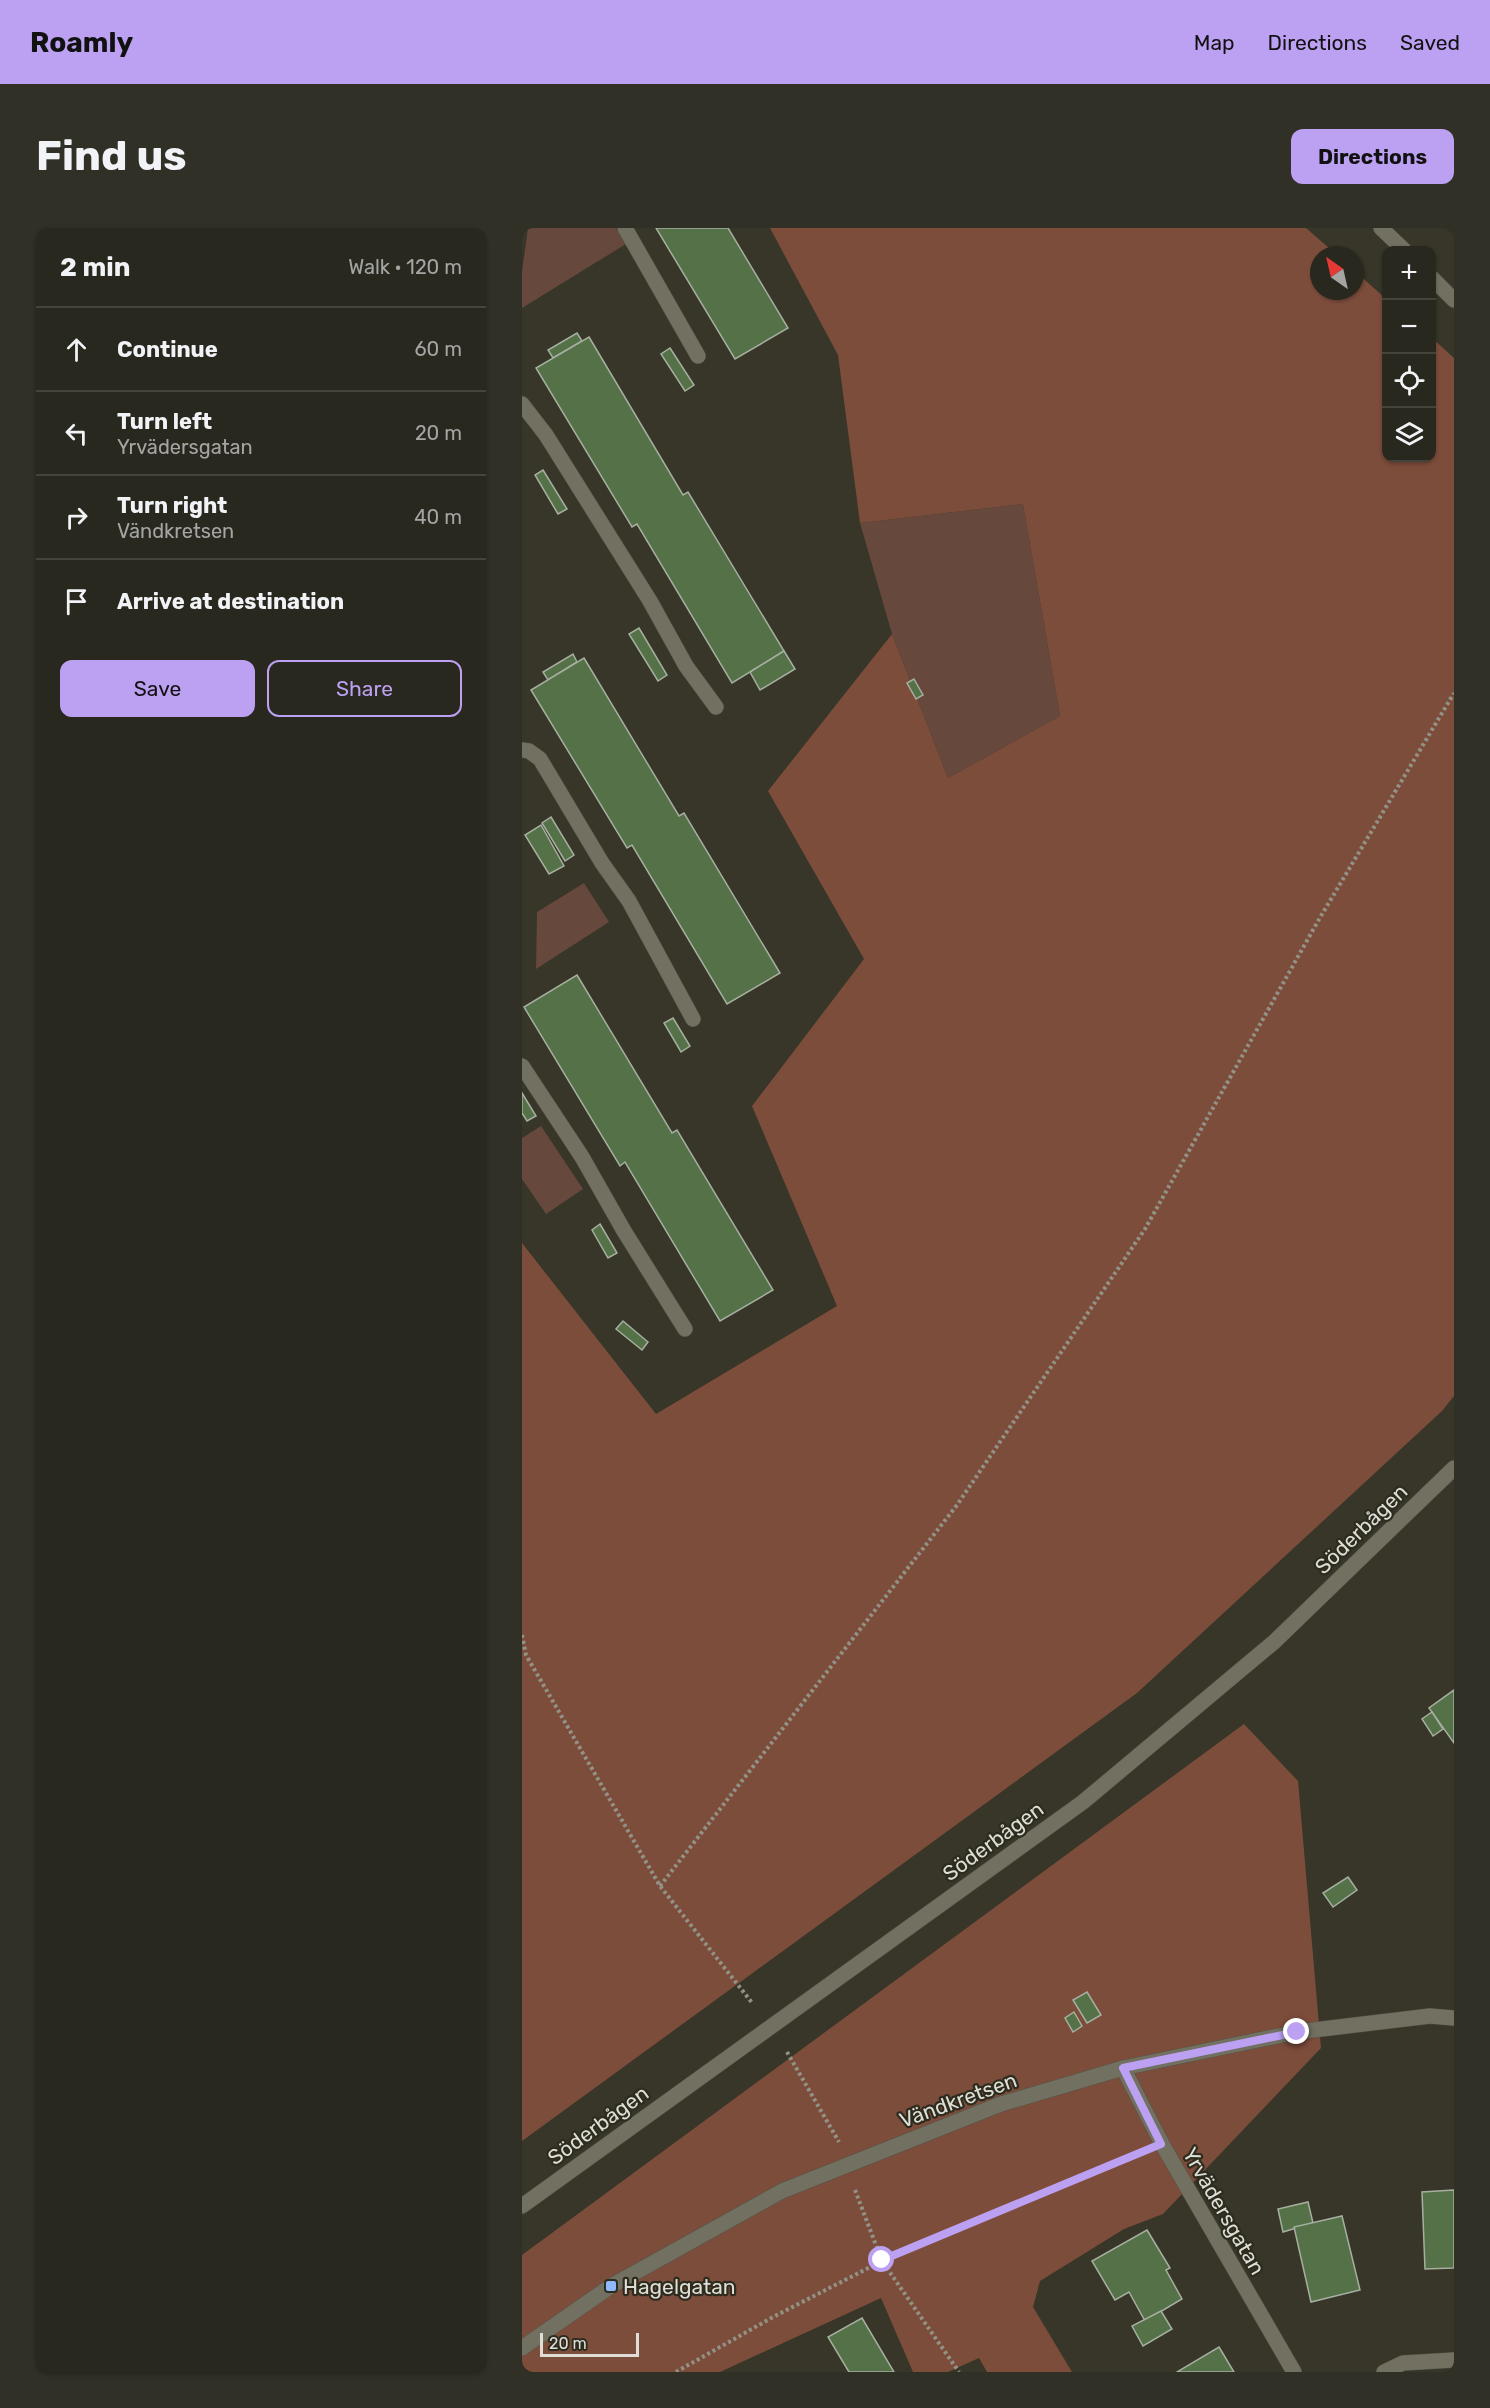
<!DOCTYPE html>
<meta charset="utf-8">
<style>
:root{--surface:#29281e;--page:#313027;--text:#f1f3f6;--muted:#a5a6a4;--line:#45443c;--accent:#bca0f2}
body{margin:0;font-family:Rubik,sans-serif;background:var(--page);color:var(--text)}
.controls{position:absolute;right:18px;top:18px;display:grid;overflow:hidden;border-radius:12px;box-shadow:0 2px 4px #0004}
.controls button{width:54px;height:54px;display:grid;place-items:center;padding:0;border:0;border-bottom:2px solid var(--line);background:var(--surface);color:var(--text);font:30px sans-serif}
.compass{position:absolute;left:788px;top:18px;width:54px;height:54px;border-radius:50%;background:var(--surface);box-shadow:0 2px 4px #0004;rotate:326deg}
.scale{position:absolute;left:18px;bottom:15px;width:99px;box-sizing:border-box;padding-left:6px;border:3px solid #deded6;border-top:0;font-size:16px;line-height:21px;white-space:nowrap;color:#deded6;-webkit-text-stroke:4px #2d2c1f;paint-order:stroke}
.stop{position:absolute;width:18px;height:18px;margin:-14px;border:4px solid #bca0f2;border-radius:50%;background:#fff}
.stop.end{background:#bca0f2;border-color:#fff;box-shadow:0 2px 6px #0008}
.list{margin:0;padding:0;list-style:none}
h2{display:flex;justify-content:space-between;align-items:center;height:78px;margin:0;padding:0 24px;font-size:26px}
h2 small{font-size:20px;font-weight:400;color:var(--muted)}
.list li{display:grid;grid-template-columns:39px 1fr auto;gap:18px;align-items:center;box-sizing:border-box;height:84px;padding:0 24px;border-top:2px solid var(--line)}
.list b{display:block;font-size:22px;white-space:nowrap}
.list p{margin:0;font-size:20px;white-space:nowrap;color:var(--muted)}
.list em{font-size:20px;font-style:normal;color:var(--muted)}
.actions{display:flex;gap:12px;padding:18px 24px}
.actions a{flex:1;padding:14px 0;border:2px solid var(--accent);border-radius:12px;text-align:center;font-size:21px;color:var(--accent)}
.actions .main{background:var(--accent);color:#111}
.icon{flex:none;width:33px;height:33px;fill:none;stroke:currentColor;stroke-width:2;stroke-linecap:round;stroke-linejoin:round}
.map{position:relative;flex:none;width:932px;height:2144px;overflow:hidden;border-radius:12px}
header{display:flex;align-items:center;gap:36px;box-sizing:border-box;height:84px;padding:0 30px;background:var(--accent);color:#111}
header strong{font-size:28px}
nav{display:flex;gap:33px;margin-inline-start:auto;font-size:21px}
.intro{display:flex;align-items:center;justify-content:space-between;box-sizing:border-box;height:144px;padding:0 36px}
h1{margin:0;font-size:42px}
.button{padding:15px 27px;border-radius:12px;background:var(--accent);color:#111;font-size:21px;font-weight:700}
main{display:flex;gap:36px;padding:0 36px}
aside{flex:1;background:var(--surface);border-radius:12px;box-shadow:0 2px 4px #0004}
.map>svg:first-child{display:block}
</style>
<header>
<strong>Roamly</strong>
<nav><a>Map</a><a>Directions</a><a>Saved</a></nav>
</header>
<div class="intro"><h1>Find us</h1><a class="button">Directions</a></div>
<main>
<aside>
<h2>2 min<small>Walk · 120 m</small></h2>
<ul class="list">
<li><svg class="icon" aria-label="ahead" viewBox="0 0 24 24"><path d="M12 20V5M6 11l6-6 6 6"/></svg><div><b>Continue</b></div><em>60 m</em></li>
<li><svg class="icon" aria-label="left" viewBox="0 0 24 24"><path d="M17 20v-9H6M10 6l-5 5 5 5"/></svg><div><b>Turn left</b><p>Yrvädersgatan</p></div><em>20 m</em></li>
<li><svg class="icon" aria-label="right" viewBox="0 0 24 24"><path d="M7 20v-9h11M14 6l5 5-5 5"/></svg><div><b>Turn right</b><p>Vändkretsen</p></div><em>40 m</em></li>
<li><svg class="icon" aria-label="arrive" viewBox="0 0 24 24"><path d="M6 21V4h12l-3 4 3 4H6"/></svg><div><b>Arrive at destination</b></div></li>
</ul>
<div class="actions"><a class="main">Save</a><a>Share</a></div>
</aside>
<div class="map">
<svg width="932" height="2144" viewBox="0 0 932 2144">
<rect width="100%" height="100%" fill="#373628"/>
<g fill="#66483d">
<polygon points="6,0 94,0 104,16 0,80 0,44"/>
<polygon points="501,276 538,488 426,550 370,406 338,295"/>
<polygon points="62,655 87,694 14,741 15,684"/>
<polygon points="19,898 61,961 24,986 0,951 0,910"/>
</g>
<g fill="#7d4d3b">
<polygon points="248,0 784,0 815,27 797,27 797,63 833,63 833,43 864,71 864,230 910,230 910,110 932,130 932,1168 920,1183 615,1465 0,1913 0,1015 134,1186 315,1078 230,878 342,731 246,563 370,406 426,550 538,488 501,276 338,295 316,127"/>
<polygon points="722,1496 776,1553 799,1820 641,1986 602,2001 518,2053 511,2079 550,2144 465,2144 457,2130 426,2144 391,2144 359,2070 198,2144 0,2144 0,2027"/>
</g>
<g fill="#557147" stroke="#a6afa1" stroke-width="1.5">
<polygon points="134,0 206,0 266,100 213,131"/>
<polygon points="55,105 60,113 31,130 26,122"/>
<polygon points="67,109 161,267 166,264 262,423 210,455 115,296 110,299 14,140"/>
<polygon points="148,120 172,157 163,163 139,126"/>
<polygon points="21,242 45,281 36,286 13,247"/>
<polygon points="117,400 145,447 136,453 107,406"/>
<polygon points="262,423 273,441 238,462 228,444"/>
<polygon points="51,426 55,434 26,452 21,444"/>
<polygon points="62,430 157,588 162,585 258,745 205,776 110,617 105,620 9,462"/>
<polygon points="392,451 401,467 394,471 385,455"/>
<polygon points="29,589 52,627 43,633 20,595"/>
<polygon points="19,597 42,638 27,646 3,607"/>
<polygon points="55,747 150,905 155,902 251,1062 198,1093 103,934 98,938 2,779"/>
<polygon points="151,790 168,818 159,824 142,795"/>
<polygon points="0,865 14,888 5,893 0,885"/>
<polygon points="78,996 95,1025 86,1030 70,1002"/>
<polygon points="101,1093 126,1114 120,1122 94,1101"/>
<polygon points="932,1462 932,1515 907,1480"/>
<polygon points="910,1484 921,1501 911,1508 900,1491"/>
<polygon points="826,1649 835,1662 811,1679 801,1665"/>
<polygon points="565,1764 579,1787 565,1795 551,1772"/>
<polygon points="552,1784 560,1798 551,1804 543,1790"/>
<polygon points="932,1962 932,2040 903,2041 900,1964"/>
<polygon points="786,1974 791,1995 761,2004 756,1981"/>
<polygon points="820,1988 838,2062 789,2074 772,1999"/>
<polygon points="625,2002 648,2040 644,2042 660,2071 623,2093 607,2064 593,2072 570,2033"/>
<polygon points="639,2083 650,2101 621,2118 610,2098"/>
<polygon points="340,2090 372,2144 327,2144 306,2109"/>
<polygon points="697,2119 712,2144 655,2144"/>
</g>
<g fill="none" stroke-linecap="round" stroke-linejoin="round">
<g stroke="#545348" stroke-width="16">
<g id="street">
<polyline points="103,0 176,128"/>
<polyline points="0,176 24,207 128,373 164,438 194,479"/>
<polyline points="0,522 7,523 18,531 80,635 107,673 171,791"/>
<polyline points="0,838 60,929 102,1003 163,1101"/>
<polyline points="601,1840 640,1916 772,2144"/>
<polyline points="0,2120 89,2058 260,1963 479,1876 601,1840 775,1804 908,1788 932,1790"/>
<polyline points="862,2144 881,2135 932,2132"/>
</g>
</g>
<g stroke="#545348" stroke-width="16">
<g id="secondary">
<polyline points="859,0 882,22"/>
<polyline points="910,50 932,72"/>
<polyline points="0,1978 561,1574 752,1414 932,1240"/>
</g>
</g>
<g stroke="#939287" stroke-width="4" stroke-dasharray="3 3" stroke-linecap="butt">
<polyline points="0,1407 4,1427 138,1658 231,1776"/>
<polyline points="138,1658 435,1277 623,1001 796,693 932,465"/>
<polyline points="265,1824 317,1914"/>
<polyline points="333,1962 360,2033 437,2144"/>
<polyline points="154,2144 251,2089 360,2033 617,1926"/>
</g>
<use href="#street" stroke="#717061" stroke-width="15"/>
<use href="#secondary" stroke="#717061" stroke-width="15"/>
</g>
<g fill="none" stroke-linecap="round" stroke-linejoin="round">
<polyline stroke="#bca0f2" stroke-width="8" points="360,2032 639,1916 601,1840 775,1804"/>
</g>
<rect fill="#8fb8fd" stroke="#2d2c1f" stroke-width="2" x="83" y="2052" width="12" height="12" rx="3"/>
<g text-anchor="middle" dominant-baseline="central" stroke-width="4.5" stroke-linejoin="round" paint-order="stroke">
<g font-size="21" fill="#deded6" stroke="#2d2c1f">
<text transform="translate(839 1301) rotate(-44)">Söderbågen</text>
<text transform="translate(471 1613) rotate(-36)">Söderbågen</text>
<text transform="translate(436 1872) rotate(-20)">Vändkretsen</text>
<text transform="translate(76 1897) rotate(-36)">Söderbågen</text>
<text transform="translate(702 1983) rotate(60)">Yrvädersgatan</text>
</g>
<g font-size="21" fill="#deded6" stroke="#2d2c1f" text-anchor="start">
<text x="101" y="2058">Hagelgatan</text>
</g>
</g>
</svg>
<div class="controls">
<button>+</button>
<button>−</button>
<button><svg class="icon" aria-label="locate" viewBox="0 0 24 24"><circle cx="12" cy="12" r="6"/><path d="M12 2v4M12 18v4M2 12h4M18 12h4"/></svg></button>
<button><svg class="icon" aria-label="layers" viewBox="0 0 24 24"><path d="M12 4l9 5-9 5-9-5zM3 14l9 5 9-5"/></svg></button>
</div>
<svg class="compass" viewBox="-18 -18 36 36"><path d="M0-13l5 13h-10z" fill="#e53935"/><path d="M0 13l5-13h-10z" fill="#a5a6a4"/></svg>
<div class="scale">20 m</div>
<div class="stop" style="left:360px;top:2032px"></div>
<div class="stop end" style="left:775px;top:1804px"></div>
</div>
</main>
